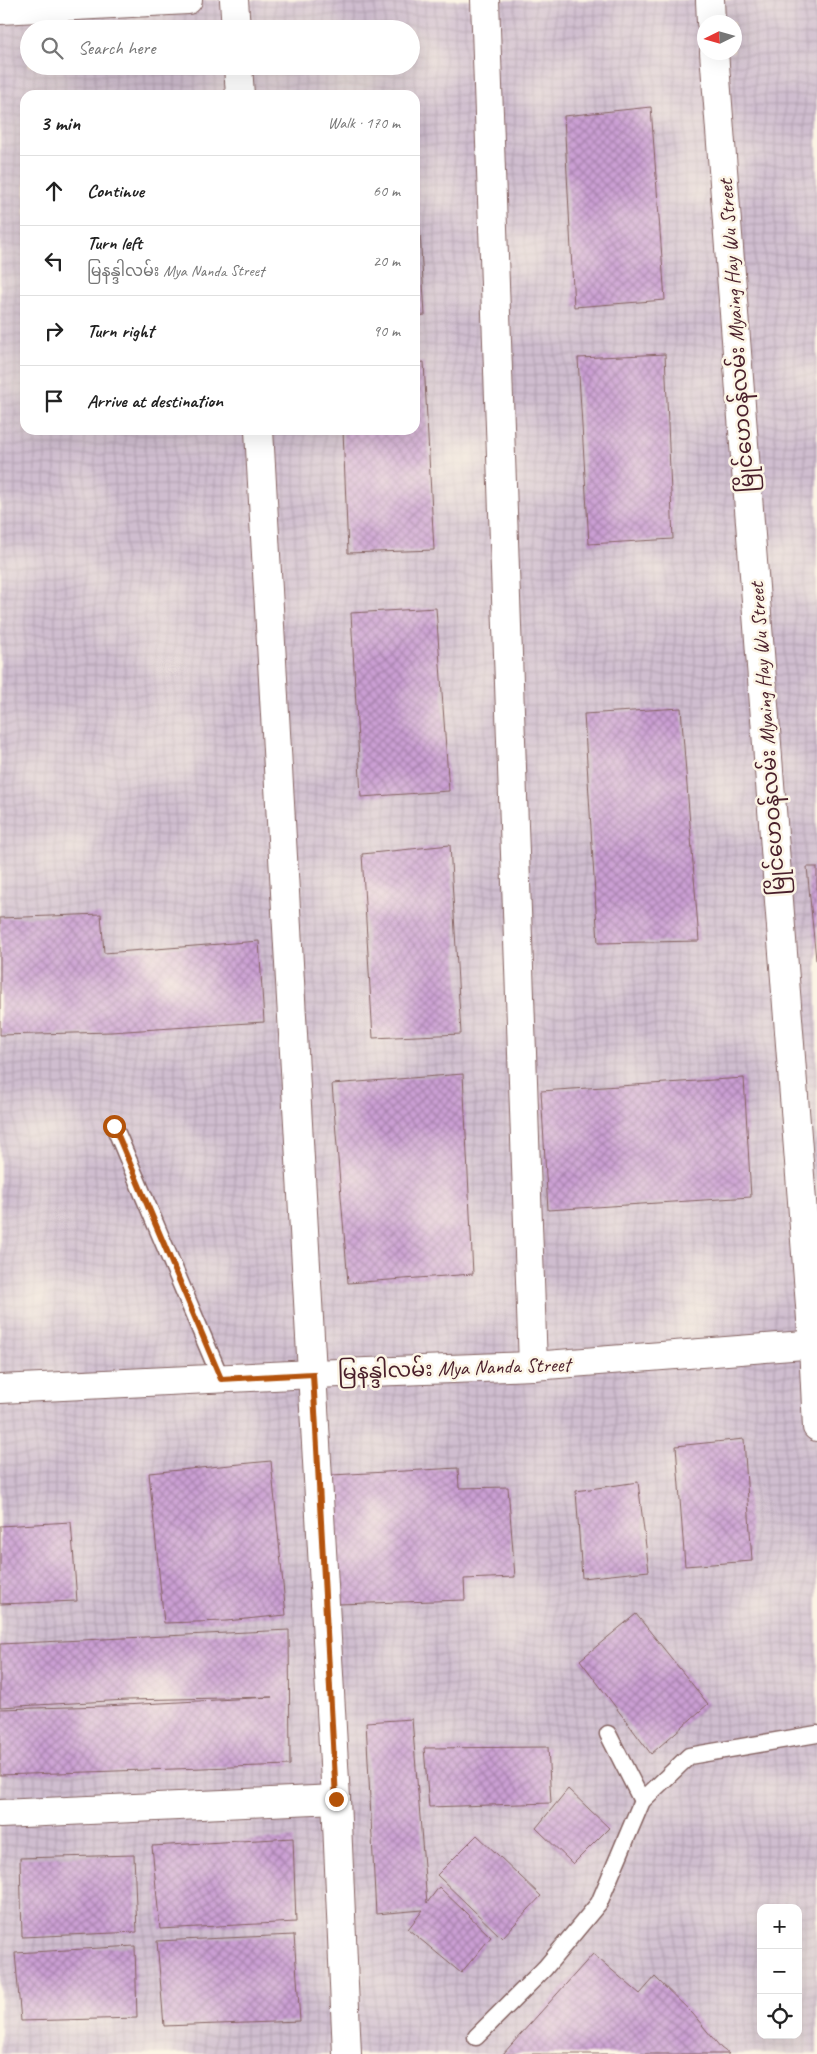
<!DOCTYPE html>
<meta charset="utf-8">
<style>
:root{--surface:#fff;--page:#f2f2f2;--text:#222;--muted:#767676;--line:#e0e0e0}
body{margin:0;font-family:Caveat,"Noto Sans Myanmar",sans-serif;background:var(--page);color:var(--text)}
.controls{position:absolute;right:15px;bottom:15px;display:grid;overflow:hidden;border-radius:10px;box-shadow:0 5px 20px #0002}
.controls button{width:45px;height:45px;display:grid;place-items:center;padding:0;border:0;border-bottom:1px solid var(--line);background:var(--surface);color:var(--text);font:25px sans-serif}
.compass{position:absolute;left:697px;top:15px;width:45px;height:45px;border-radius:50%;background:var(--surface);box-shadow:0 5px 20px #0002;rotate:265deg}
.stop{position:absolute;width:15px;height:15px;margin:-11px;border:4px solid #b45309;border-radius:50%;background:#fff}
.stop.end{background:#b45309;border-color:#fff;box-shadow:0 1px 5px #0008}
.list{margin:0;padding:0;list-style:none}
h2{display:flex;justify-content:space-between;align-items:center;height:65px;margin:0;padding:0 20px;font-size:21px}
h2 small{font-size:16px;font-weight:400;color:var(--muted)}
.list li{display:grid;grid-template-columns:32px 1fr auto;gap:15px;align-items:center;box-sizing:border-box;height:70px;padding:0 20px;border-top:1px solid var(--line)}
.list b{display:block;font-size:19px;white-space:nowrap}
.list p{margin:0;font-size:16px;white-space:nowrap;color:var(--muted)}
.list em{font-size:16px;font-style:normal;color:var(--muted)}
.icon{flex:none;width:28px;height:28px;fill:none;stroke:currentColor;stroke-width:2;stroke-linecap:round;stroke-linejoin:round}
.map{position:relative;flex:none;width:817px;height:2054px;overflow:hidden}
.search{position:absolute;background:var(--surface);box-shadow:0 5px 20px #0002;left:20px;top:20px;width:400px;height:55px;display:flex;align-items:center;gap:12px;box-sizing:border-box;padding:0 18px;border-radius:28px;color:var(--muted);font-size:19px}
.panel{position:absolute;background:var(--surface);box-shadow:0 5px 20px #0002;left:20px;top:90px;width:400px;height:345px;border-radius:15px}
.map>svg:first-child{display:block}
</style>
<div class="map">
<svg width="817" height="2054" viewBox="0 0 817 2054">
<defs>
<pattern id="industrial-grid" width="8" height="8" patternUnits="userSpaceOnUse" patternTransform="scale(1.25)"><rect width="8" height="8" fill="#cfbdcf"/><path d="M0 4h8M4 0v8" fill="none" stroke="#b3a2b2"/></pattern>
<pattern id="building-cross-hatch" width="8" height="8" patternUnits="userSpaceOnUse" patternTransform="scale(1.25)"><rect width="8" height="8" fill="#ca9fd3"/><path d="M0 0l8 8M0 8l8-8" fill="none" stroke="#a681ab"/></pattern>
</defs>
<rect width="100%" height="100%" fill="#fcf5e5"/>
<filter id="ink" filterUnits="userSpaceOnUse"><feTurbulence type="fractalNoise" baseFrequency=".02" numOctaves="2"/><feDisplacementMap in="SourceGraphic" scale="10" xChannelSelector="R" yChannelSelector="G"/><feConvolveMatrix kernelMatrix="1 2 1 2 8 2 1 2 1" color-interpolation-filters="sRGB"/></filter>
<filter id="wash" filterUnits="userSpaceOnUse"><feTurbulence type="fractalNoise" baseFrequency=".0096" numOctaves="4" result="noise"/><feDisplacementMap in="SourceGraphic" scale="20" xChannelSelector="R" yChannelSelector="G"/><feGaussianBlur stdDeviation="1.12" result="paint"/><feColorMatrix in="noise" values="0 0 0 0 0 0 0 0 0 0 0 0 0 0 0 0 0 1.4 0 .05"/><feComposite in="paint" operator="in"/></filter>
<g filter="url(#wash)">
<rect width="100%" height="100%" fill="#f4e3c7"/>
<path fill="url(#industrial-grid)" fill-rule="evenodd" d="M0,0H817V2054H0ZM704,22H734V52H704ZM29,29H411V66H29ZM25,95H415V430H25ZM761,1908H798V2035H761Z"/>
<g id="blocks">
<g fill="url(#building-cross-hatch)">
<polygon points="651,107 665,300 574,307 564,116"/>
<polygon points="415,165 416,165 425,315 415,316"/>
<polygon points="665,354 673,539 589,544 578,358"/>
<polygon points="424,362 434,550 348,553 343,430 415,430 415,363"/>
<polygon points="436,608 449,791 361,797 351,613"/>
<polygon points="681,708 699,941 598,943 584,714"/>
<polygon points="450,845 461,1034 373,1038 362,854"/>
<polygon points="807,867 817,867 817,960 816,960"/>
<polygon points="101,914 104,953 259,941 264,1022 111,1032 0,1035 0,918"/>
<polygon points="463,1074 473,1274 348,1283 332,1084"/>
<polygon points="744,1078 751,1197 548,1210 541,1091"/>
<polygon points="744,1439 752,1561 685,1566 676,1446"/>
<polygon points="271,1461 286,1615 226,1621 164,1623 149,1473"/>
<polygon points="458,1468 459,1488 508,1487 515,1577 464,1579 465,1600 338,1604 332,1475"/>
<polygon points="638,1482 649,1571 582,1578 576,1491"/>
<polygon points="71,1522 77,1601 0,1604 0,1526"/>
<polygon points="636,1614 708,1704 651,1754 580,1660"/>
<polygon points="289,1630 290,1765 0,1775 0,1709 105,1706 272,1697 127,1700 0,1707 0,1644"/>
<polygon points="412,1719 427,1903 439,1887 491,1937 461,1973 408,1929 423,1910 376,1914 366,1722"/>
<polygon points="548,1747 551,1803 429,1807 424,1748"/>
<polygon points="568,1789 609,1828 573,1864 536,1828"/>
<polygon points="477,1835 541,1896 502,1938 437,1875"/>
<polygon points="293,1838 296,1922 160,1929 152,1846"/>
<polygon points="134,1855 137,1932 22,1937 20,1858"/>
<polygon points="294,1935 300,2021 164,2026 157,1941"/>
<polygon points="135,1946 137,2018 21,2021 15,1953"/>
<polygon points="593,1954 640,1994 655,1977 693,2014 721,2048 729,2054 503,2054"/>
</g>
</g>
</g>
<g filter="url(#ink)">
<use href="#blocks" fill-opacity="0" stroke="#866462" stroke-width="1"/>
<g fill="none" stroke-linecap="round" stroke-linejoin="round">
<g stroke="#866462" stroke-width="19">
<g id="service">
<polyline points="114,1126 221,1379"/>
<polyline points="608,1734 642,1801"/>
<polyline points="476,2037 545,1968 599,1903 642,1801 689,1756 817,1734"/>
</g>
</g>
<g stroke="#866462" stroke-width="30">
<g id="minor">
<polyline points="234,0 236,29"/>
<polyline points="485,0 533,1366"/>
<polyline points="710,0 711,22"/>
<polyline points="0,10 188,0"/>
<polyline points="714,52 813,1345 817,1427"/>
<polyline points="238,66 240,95"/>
<polyline points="259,430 336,1799 347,2054"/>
<polyline points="0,1389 313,1374 533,1366 817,1344"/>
<polyline points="0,1814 336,1799"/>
</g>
</g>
<use href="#service" stroke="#fff" stroke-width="16"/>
<use href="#minor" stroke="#fff" stroke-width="28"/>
</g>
</g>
<g fill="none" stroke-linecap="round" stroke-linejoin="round" filter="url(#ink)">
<polyline stroke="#b45309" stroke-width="6" points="114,1126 221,1379 313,1374 336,1799"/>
</g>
<g text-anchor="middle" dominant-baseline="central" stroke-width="5" stroke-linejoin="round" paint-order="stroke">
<g font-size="21" fill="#4a1f2b" stroke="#fcf5e5">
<text transform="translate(736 336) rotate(-94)">မြိုင်ဟေဝန်လမ်း Myaing Hay Wu Street</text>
<text transform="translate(767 739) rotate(-94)">မြိုင်ဟေဝန်လမ်း Myaing Hay Wu Street</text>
<text transform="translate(454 1368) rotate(-2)">မြနန္ဒါလမ်း Mya Nanda Street</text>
</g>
</g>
</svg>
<div class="controls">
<button>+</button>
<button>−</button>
<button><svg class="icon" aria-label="locate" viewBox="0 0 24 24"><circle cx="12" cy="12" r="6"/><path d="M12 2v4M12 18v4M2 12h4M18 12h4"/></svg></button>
</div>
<svg class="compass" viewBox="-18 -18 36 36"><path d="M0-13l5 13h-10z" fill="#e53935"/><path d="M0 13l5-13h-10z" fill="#767676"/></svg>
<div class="stop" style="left:114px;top:1126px"></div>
<div class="stop end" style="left:336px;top:1799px"></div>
<div class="search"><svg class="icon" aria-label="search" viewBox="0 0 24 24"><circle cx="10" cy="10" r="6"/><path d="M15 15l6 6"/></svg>Search here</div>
<section class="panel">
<h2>3 min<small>Walk · 170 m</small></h2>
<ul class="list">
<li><svg class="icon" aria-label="ahead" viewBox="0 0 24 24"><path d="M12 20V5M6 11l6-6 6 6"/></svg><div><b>Continue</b></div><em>60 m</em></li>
<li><svg class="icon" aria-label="left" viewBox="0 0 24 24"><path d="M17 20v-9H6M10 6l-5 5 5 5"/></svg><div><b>Turn left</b><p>မြနန္ဒါလမ်း Mya Nanda Street</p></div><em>20 m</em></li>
<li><svg class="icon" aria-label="right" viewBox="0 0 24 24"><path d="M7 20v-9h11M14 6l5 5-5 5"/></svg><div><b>Turn right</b></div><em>90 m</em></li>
<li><svg class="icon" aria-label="arrive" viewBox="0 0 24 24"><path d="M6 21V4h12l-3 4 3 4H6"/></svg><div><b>Arrive at destination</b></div></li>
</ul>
</section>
</div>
